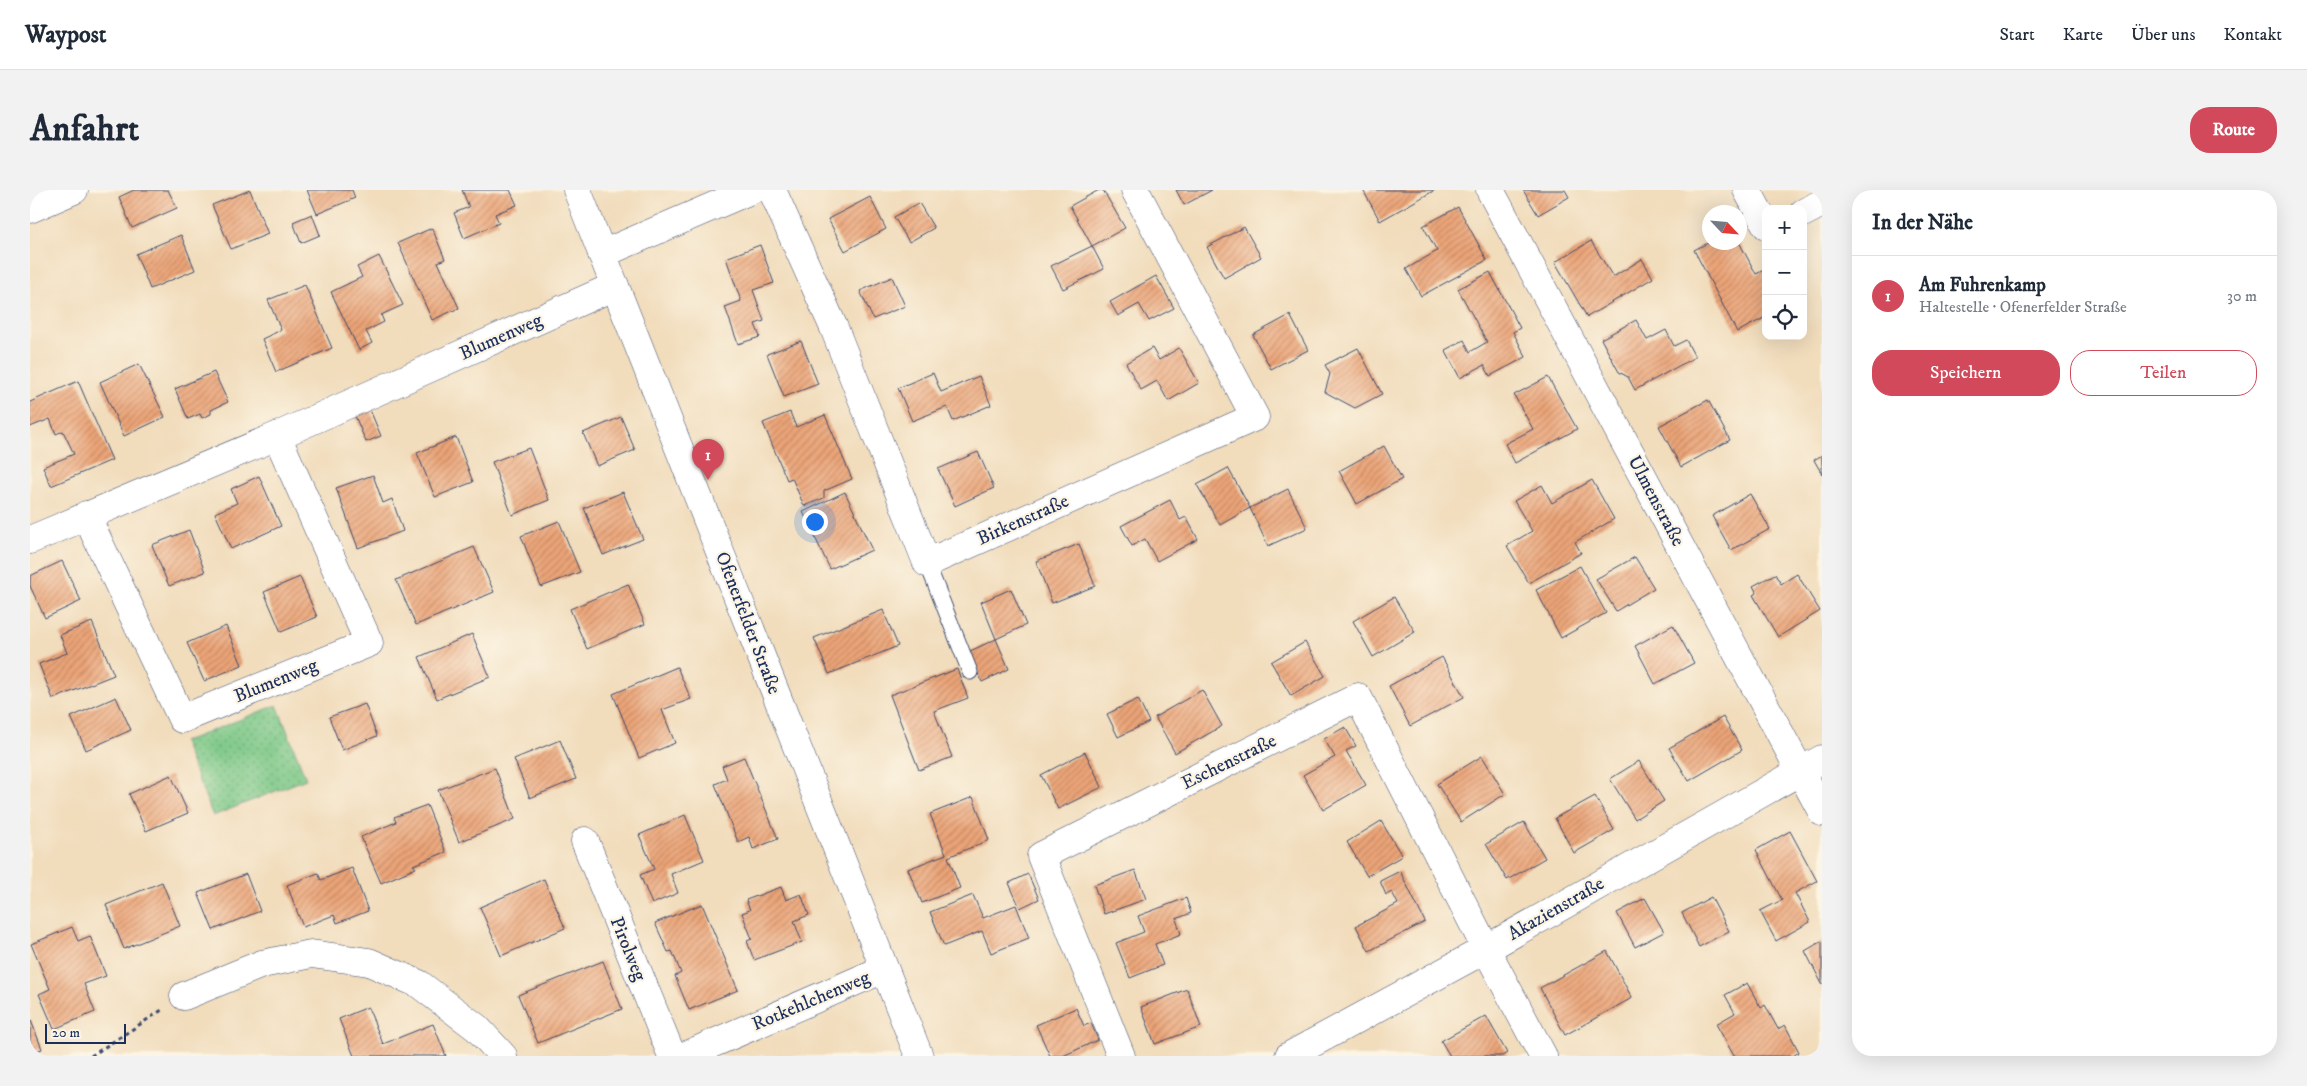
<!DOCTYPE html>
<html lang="de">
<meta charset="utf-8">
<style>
:root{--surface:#fff;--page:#f2f2f3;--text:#1f2937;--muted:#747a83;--line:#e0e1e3;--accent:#d1495b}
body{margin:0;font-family:"IM FELL DW Pica",serif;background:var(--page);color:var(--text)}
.controls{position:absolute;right:15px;top:15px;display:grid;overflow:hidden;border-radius:10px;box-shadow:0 5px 20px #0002}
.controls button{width:45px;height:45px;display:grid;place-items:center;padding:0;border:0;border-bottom:1px solid var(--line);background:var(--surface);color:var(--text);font:25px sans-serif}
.compass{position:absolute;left:1672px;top:15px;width:45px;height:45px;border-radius:50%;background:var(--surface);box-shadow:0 5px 20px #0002;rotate:116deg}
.scale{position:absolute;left:15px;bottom:12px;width:81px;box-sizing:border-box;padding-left:5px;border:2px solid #1b2f5e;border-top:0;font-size:14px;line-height:18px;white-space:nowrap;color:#1b2f5e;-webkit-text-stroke:4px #fcf5e5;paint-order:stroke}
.you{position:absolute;left:784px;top:331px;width:18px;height:18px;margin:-12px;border:4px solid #fff;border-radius:50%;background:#1a73e8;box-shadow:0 0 0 8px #1a73e833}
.badge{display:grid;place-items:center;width:32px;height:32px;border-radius:50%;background:var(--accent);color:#fff;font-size:16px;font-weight:700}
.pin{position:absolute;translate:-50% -41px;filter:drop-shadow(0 1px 2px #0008)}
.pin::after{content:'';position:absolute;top:26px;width:18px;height:15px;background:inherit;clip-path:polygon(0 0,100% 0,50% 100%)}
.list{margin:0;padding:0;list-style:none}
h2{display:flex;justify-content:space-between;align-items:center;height:65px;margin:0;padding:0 20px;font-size:21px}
h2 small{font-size:16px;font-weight:400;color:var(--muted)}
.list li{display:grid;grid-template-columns:32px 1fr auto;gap:15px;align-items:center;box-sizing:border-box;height:80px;padding:0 20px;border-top:1px solid var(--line)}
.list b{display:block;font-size:19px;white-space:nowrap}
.list p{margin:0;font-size:16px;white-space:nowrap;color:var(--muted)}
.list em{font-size:16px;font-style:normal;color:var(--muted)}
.actions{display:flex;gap:10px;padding:15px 20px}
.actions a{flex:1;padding:11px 0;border:1px solid var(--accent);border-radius:20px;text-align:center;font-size:18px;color:var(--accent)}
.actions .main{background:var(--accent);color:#fff}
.icon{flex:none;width:28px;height:28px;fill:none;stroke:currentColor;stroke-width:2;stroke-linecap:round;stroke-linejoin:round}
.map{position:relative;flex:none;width:1792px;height:866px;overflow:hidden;border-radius:20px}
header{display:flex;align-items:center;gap:30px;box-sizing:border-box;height:70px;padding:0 25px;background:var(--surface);border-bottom:1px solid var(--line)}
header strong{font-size:24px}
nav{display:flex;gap:28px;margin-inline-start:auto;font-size:18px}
.intro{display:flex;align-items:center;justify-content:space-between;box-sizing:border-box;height:120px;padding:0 30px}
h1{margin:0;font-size:35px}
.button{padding:12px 22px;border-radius:20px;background:var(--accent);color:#fff;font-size:18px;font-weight:700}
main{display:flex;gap:30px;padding:0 30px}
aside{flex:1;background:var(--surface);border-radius:20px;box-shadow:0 5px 20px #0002}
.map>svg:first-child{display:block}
</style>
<header>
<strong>Waypost</strong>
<nav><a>Start</a><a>Karte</a><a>Über uns</a><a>Kontakt</a></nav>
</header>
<div class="intro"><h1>Anfahrt</h1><a class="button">Route</a></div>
<main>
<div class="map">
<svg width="1792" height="866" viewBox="0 0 1792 866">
<defs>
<pattern id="park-dots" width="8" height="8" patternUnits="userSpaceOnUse" patternTransform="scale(1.25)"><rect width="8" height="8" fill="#7ac786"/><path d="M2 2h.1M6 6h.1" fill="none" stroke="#63a271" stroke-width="1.8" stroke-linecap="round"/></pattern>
<pattern id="building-hatch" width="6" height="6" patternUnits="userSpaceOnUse" patternTransform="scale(1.25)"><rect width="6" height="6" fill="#eca477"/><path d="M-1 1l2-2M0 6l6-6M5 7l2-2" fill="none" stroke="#be8665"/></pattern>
</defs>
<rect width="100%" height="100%" fill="#fcf5e5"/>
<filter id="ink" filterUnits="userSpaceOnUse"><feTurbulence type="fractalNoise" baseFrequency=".02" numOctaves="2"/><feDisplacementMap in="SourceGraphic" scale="10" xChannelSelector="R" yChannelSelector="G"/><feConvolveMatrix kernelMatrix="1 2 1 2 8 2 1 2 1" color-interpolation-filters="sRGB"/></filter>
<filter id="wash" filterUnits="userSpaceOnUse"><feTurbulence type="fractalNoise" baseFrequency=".0096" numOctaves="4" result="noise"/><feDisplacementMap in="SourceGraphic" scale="20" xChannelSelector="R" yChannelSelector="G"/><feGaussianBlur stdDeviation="1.12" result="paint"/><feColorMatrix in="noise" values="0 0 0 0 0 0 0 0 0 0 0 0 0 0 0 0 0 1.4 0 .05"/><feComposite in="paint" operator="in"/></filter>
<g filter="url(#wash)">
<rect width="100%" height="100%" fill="#f1dcbb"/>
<polygon fill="url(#park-dots)" stroke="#4a7b72" points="247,515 276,589 183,626 153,552"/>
<g id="blocks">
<g fill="url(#building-hatch)">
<polygon points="104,0 138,0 147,18 102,38 89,7"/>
<polygon points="220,0 238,44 201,59 182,15"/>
<polygon points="277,0 322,0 325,8 287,24"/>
<polygon points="432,0 480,0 487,15 465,24 469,33 434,48 424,23 439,17"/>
<polygon points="1069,0 1073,0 1095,38 1062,56 1040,16"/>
<polygon points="1146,0 1182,0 1154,15"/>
<polygon points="1333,0 1405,0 1350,31"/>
<polygon points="1493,0 1535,0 1539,7 1508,25"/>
<polygon points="840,7 856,39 815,61 798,29"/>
<polygon points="889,13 904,38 879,52 864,27"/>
<polygon points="1428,17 1457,70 1391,106 1376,79 1407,61 1393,36"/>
<polygon points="282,24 290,45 271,53 263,32"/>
<polygon points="1214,37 1231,67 1194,88 1177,57"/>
<polygon points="402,38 415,69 408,72 429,118 402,130 368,53"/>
<polygon points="151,45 165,80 120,99 106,64"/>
<polygon points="1561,51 1583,87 1612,69 1623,88 1557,127 1525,72"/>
<polygon points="1680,52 1709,52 1726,84 1736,79 1736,127 1707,142 1664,60"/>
<polygon points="730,55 744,93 723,100 734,131 725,134 730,147 708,154 695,117 711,111 696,68"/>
<polygon points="1062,56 1074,79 1033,99 1021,76"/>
<polygon points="349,66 373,115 351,125 354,132 336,141 342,153 329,160 301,102 332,87 327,77"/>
<polygon points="1460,82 1490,138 1483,142 1496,167 1460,186 1454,175 1430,188 1415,160 1434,150 1440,162 1457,152 1428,99"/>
<polygon points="1126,86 1144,118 1119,131 1109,114 1088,126 1080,112"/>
<polygon points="862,87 875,116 843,129 830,101"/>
<polygon points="275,95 302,158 246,182 232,149 251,140 238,110"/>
<polygon points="1260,125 1278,160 1241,179 1223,145"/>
<polygon points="1606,130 1617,150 1636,140 1644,156 1656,150 1665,167 1605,200 1598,187 1589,182 1571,149"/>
<polygon points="771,151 788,194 754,207 737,164"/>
<polygon points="1122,158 1129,170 1149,158 1169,193 1138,211 1127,191 1111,200 1096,173"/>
<polygon points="1328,158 1352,204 1325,218 1295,202 1300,184 1295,175"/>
<polygon points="109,174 135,227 94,246 70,192"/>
<polygon points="184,182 198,212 181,220 181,224 172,228 170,224 158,229 145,199"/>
<polygon points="903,183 911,202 949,186 961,215 923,231 917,217 882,231 868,198"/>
<polygon points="1518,187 1547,239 1485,273 1475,254 1503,239 1484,205"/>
<polygon points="48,191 82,270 21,296 13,277 44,264 33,241 26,244 20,229 0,237 0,212"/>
<polygon points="1678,210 1700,250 1651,277 1629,236"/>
<polygon points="340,220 351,246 336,252 325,226"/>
<polygon points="760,222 766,237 795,225 822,289 794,301 794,308 774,316 762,288 757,290 733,233"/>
<polygon points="591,227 605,260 567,276 553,243"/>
<polygon points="426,247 443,292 405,307 387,263"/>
<polygon points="1354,256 1372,289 1327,314 1309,281"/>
<polygon points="499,258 519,310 482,325 462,272"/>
<polygon points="948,262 964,298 925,316 908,279"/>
<polygon points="1792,265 1792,284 1784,270"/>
<polygon points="1198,278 1220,318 1190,335 1167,295"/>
<polygon points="343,285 353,313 362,309 373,341 328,358 306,298"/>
<polygon points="229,286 251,336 201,359 185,323 207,313 201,299"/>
<polygon points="1562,290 1584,329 1545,352 1551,363 1499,393 1477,356 1502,341 1484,311 1512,295 1522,313"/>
<polygon points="1258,299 1277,338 1238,356 1220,318"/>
<polygon points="593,302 613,349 573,365 554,318"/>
<polygon points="815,302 842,360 800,379 773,322"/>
<polygon points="1720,304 1740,339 1701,360 1682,326"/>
<polygon points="1140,310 1150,330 1156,327 1168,349 1127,371 1115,349 1102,356 1091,336"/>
<polygon points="529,331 550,382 511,397 491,346"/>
<polygon points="159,340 175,382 139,396 122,355"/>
<polygon points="1049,354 1065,396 1022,413 1006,371"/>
<polygon points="444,357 464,402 386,435 366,390"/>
<polygon points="1605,367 1624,398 1586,421 1566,389"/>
<polygon points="32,371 51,411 15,428 0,396 0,386"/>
<polygon points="1550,376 1576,423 1531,448 1506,400"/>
<polygon points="1745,384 1751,394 1767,384 1790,421 1748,447 1723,405 1727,403 1723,396"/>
<polygon points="270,387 287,427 251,442 234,402"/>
<polygon points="598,394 615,434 557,459 540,419"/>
<polygon points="981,399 996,435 966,449 979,479 952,492 938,462 966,449 951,412"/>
<polygon points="1364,407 1385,442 1343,467 1323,431"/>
<polygon points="853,420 868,456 799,484 784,448"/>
<polygon points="62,432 84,485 23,509 9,474 37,463 30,445"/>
<polygon points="1643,435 1664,473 1625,494 1605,456"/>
<polygon points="196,436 212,475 174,491 157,453"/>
<polygon points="442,444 460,487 407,509 389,467"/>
<polygon points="1275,452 1295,486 1261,506 1241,472"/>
<polygon points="1412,467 1434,507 1380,536 1359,496"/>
<polygon points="647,477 661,509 632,520 645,553 609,568 583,504"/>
<polygon points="927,479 938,508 904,521 922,567 889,580 860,505"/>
<polygon points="1172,500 1192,536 1145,563 1125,527"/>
<polygon points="86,507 101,540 56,560 41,527"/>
<polygon points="1108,509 1119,532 1088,547 1077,524"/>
<polygon points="335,514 347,546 312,560 299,527"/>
<polygon points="1693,527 1712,560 1659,591 1639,558"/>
<polygon points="1315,537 1326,556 1316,561 1336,595 1293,620 1273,585 1305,567 1294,549"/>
<polygon points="530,550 546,589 500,608 484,569"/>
<polygon points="1055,562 1072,597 1028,619 1011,585"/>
<polygon points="1452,566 1475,604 1431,632 1407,594"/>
<polygon points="714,567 748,649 723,659 719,647 708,652 685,594 697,589 692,576"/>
<polygon points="1609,571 1634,611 1605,629 1580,589"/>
<polygon points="465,578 485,629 429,652 408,600"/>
<polygon points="141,585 158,623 116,641 99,604"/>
<polygon points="1565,606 1584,640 1544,663 1525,628"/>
<polygon points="943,607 959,650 918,667 930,698 892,713 878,679 916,664 900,624"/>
<polygon points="397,615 416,662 383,675 386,678 351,693 331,647 366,632 364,627"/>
<polygon points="655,625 674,670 641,684 648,703 622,714 610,685 624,679 609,645"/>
<polygon points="1351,631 1372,666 1337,686 1317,652"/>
<polygon points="1494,632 1515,668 1477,690 1456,654"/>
<polygon points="1760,641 1787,691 1765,703 1780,732 1746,751 1730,721 1752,710 1726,660"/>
<polygon points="322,678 338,721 307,733 304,725 273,737 257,695 288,683 291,690"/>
<polygon points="1105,680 1116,709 1074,724 1064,695"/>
<polygon points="1370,681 1395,732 1339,761 1326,736 1368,714 1362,702 1356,705 1350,691"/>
<polygon points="216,684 230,721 183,740 168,703"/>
<polygon points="998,684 1009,709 990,718 979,693"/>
<polygon points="514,689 535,738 471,766 450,717"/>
<polygon points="132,692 150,736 94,759 76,715"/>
<polygon points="751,697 756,710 771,704 779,725 764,731 772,752 724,770 717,751 722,749 712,723 720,720 716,710"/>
<polygon points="943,705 953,728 986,715 999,748 961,763 952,741 914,756 900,722"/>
<polygon points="1681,707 1699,741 1669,757 1652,723"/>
<polygon points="1156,708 1161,723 1146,729 1151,744 1125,754 1133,775 1100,788 1086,753 1114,742 1108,726"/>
<polygon points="1615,708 1634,742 1605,757 1587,723"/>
<polygon points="672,714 708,800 659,820 645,786 651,783 642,761 638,762 625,733"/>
<polygon points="42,737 48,751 60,746 76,786 54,794 65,822 24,839 9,804 20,799 1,754"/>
<polygon points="1792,751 1792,794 1775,761"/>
<polygon points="1577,761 1602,808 1535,845 1510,798"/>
<polygon points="573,771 592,819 508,853 488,805"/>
<polygon points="1717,793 1731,818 1735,815 1748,839 1755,835 1769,862 1763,866 1704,866 1686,834 1705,823 1695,805"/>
<polygon points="1157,799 1171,837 1125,854 1111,817"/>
<polygon points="338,817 353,854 403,834 416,866 324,866 309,829"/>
<polygon points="1046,818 1054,836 1061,833 1068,850 1033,866 1020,866 1006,835"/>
<polygon points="1456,826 1477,863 1472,866 1420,866 1411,851"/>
<polygon points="0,828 12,859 0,863"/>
</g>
</g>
</g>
<g filter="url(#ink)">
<use href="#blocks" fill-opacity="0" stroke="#3b496c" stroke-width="1"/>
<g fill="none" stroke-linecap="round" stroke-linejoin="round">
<g stroke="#3b496c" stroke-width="17">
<polyline id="service" points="897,373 940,482"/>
</g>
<g stroke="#3b496c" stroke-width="29">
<g id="minor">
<polyline points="742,0 804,138 897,373 1225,227 1105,0"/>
<polyline points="1460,0 1792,622"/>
<polyline points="1717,0 1736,35"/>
<polyline points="0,19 44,0"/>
<polyline points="1773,23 1792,13"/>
<polyline points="572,64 721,0"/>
<polyline points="56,325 152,529 339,453 247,246"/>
<polyline points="0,350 247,246 585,96"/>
<polyline points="555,651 642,866"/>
<polyline points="154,806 232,774 281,764 339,772 389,794 447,838 473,866"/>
<polyline points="654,866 854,779"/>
<polyline points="1091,866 1011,666 1328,507 1456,759 1513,866"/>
<polyline points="1259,866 1456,759 1792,569"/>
</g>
</g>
<g stroke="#3b496c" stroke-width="29">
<polyline id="tertiary" points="547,0 889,866"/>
</g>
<polyline stroke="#3b496c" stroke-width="3" stroke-dasharray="4 4" stroke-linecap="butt" points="61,866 132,820"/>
<use href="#service" stroke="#fff" stroke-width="15"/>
<use href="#minor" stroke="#fff" stroke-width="28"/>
<use href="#tertiary" stroke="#fff" stroke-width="28"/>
</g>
</g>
<g text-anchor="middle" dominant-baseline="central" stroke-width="4.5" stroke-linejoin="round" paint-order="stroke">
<g font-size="19" fill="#1b2f5e" stroke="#fcf5e5">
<text transform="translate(471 147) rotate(-24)">Blumenweg</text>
<text transform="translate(1626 311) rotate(62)">Ulmenstraße</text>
<text transform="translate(993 330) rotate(-24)">Birkenstraße</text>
<text transform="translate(718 433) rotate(69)">Ofenerfelder Straße</text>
<text transform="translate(246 491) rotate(-22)">Blumenweg</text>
<text transform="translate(1199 572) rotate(-26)">Eschenstraße</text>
<text transform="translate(1526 719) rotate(-30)">Akazienstraße</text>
<text transform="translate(598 759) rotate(68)">Pirolweg</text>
<text transform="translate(781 811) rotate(-23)">Rotkehlchenweg</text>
</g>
</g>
</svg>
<div class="controls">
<button>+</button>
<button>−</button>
<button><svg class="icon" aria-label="locate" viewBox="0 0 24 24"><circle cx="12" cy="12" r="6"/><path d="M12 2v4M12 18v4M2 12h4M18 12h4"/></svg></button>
</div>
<svg class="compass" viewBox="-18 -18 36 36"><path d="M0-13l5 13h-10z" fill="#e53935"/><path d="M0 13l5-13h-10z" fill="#747a83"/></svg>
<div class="scale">20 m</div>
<div class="you"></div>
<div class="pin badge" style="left:678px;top:290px">1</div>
</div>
<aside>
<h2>In der Nähe<small></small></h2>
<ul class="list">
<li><span class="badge">1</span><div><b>Am Fuhrenkamp</b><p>Haltestelle · Ofenerfelder Straße</p></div><em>30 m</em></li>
</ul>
<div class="actions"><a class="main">Speichern</a><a>Teilen</a></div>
</aside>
</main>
